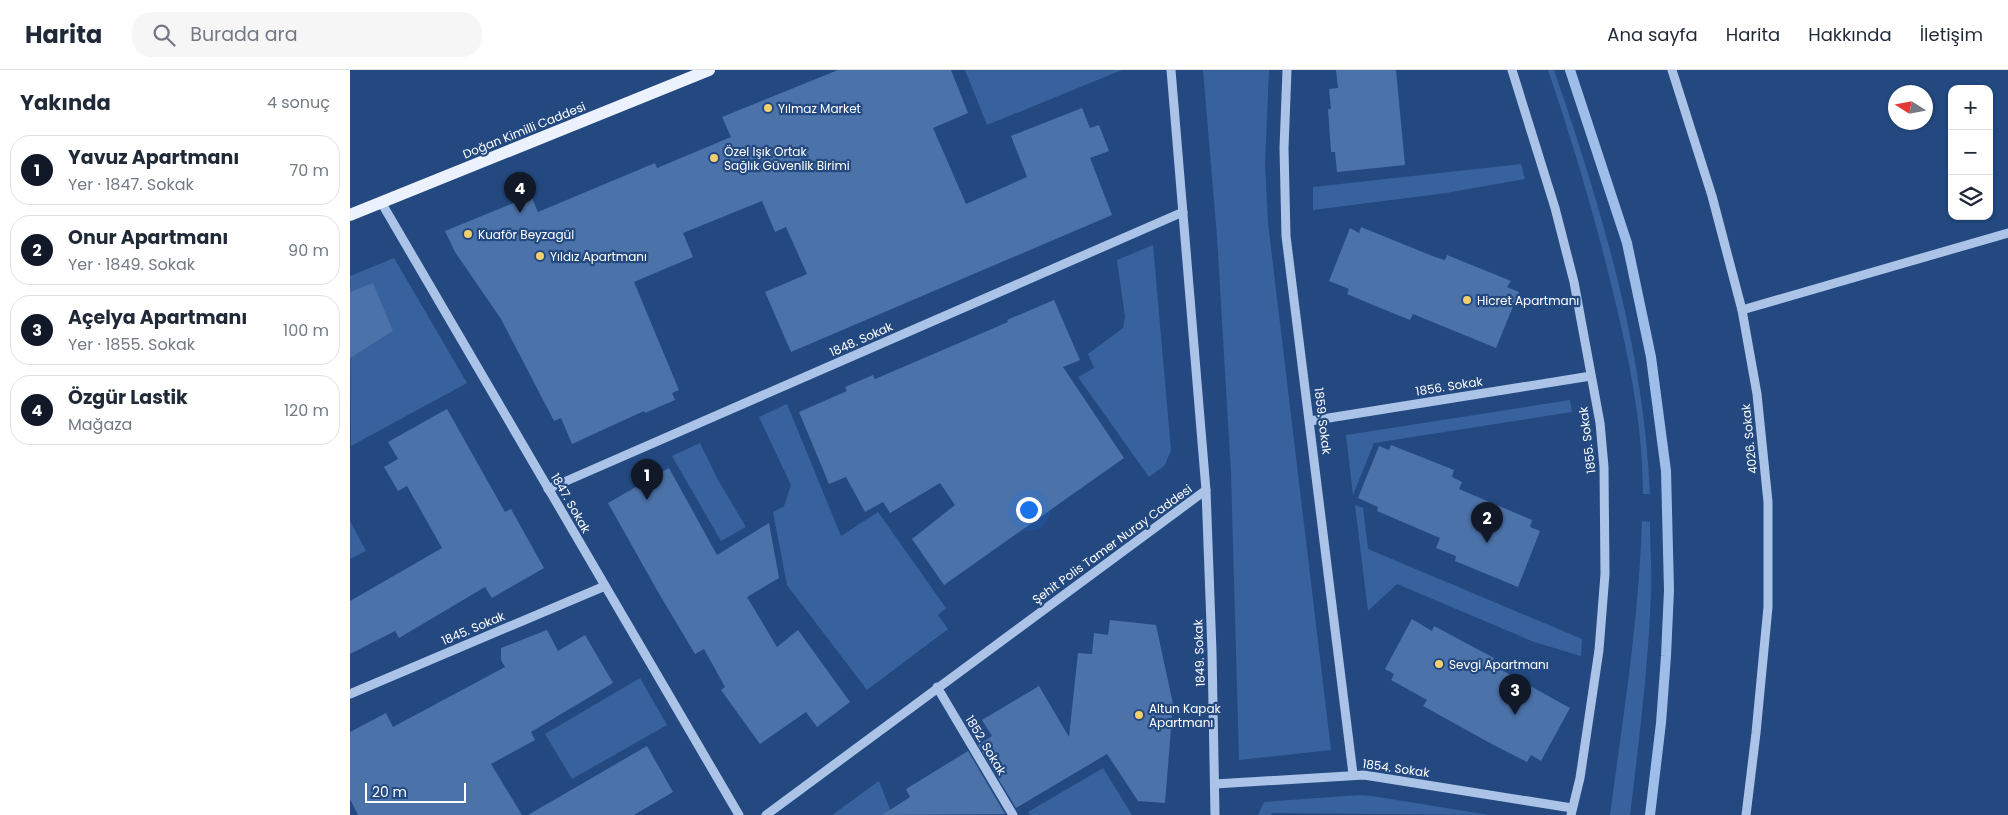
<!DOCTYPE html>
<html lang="tr">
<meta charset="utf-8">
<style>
:root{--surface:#fff;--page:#f6f6f7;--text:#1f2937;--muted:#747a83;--line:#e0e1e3;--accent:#111827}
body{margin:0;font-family:Poppins,sans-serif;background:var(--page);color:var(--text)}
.controls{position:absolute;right:15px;top:15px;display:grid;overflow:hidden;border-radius:10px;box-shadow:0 1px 4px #0004}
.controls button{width:45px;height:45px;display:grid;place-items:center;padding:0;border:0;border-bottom:1px solid var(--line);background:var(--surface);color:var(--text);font:25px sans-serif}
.compass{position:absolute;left:1538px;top:15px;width:45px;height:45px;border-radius:50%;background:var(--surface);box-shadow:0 1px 4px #0004;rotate:281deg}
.scale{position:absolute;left:15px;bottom:12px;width:101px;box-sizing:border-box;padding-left:5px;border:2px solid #fff;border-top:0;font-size:14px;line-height:18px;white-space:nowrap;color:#fff;-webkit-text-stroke:4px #234980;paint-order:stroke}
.you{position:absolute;left:678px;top:439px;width:18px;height:18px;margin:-12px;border:4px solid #fff;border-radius:50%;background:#1a73e8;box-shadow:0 0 0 8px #1a73e833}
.badge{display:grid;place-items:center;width:32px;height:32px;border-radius:50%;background:var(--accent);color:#fff;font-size:16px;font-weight:700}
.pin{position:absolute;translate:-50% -41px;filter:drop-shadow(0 1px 2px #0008)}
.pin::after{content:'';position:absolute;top:26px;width:18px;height:15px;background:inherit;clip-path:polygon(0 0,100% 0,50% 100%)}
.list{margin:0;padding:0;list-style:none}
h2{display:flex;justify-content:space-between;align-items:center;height:65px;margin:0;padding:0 20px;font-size:21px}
h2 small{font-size:16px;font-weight:400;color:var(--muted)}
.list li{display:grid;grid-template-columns:32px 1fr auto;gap:15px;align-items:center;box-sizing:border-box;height:70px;margin:0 10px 10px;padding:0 10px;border:1px solid var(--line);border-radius:20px}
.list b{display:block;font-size:19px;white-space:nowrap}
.list p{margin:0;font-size:16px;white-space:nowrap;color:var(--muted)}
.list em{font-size:16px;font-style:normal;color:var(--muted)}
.icon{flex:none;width:28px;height:28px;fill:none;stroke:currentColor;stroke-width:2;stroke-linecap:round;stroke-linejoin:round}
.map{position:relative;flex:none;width:1658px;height:745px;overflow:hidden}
header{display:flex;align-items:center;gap:30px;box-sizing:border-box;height:70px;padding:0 25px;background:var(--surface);border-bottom:1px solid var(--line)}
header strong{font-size:24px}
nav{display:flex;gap:28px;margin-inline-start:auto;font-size:18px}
.search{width:350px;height:45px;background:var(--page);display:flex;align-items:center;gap:12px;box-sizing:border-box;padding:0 18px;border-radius:20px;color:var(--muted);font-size:19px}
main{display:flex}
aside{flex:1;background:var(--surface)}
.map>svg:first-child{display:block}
</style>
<header>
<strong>Harita</strong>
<div class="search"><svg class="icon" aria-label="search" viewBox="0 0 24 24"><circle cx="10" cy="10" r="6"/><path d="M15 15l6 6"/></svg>Burada ara</div>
<nav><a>Ana sayfa</a><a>Harita</a><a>Hakkında</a><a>İletişim</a></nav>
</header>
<main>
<aside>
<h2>Yakında<small>4 sonuç</small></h2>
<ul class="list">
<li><span class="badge">1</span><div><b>Yavuz Apartmanı</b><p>Yer · 1847. Sokak</p></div><em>70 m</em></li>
<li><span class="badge">2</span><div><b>Onur Apartmanı</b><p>Yer · 1849. Sokak</p></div><em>90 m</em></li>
<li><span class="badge">3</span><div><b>Açelya Apartmanı</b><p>Yer · 1855. Sokak</p></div><em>100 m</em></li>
<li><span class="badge">4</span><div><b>Özgür Lastik</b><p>Mağaza</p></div><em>120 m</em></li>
</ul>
</aside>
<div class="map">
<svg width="1658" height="745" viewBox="0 0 1658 745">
<rect width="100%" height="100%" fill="#234980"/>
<g fill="#38629e">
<polygon points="615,0 772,0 637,55"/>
<polygon points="853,0 919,0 915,94 918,153 981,680 889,690 881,403 867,167"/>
<path d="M1198,0H1204C1251,137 1294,279 1300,424H1293C1293,356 1279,288 1263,222C1245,147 1223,73 1198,0Z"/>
<polygon points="1171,94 1175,109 1096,123 963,140 963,117"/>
<polygon points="803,175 821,380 815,395 799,407 728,307 744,298 738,284 773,258 775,247 767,190"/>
<polygon points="44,188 117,313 1,376 0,206"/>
<polygon points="1220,330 1222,342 1024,373 1003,425 996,365"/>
<polygon points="437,334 491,466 528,442 596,538 588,545 598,559 517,620 437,515 423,442 434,436 441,415 409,347"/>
<polygon points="350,373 368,410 396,457 371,471 322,386"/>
<polygon points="1005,435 1013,438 1018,479 1232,569 1231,586 1184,572 1047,514 1018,541"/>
<polygon points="0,451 16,481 0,489"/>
<path d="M1292,451L1300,452C1300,476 1302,500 1301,524C1298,598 1289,672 1280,745H1260C1273,647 1289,550 1292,451Z"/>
<polygon points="290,608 317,655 222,709 195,664"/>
<polygon points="753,698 782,745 680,745 678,742"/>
<polygon points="529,711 542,745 482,745"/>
<polygon points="1010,725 1022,726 1139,745 923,743 920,745 908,745 914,732"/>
</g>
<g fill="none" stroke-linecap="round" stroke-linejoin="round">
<polyline stroke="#9ebde8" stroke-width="10" points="1220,0 1277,173 1301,287 1316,401 1319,520 1316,586 1311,653 1300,745"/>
</g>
<g fill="#4b72a9">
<polygon points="488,0 601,0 618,43 583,58 616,134 677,107 661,66 732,38 740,58 749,55 759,81 740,88 762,145 441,282 415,222 457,204 436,157 425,162 412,131 333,163 343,187 284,212 329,320 322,323 325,330 295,343 294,341 222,374 211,348 204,351 151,249 105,182 95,161 181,126 188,142 305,93 307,98 381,67 372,47"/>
<polygon points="986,0 1046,0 1055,95 987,102 985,82 981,82 978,39 981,39 979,19 988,18"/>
<polygon points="1011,157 1085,187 1095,190 1097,185 1161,211 1157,217 1169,222 1146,278 1063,244 1060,250 1023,235 997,224 999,219 979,211 1000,158 1009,163"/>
<polygon points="23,213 43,261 0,288 0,222"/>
<polygon points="704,230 730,290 713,297 774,388 594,515 562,469 605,435 590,413 540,443 533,432 515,442 496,407 479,414 449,342 497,321 495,317 523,305 525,309 658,252 657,250"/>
<polygon points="97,339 155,442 161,439 194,498 142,528 135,517 49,568 45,561 0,584 0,531 92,478 57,416 48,421 34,397 48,389 38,372"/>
<polygon points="1041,375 1104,400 1102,407 1112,412 1109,419 1182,450 1180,457 1190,461 1168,517 1105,491 1106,486 1086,478 1090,468 1027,441 1028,437 1008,428 1029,376 1039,380"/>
<polygon points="319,398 367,485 419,453 429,508 397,527 427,577 448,560 500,632 467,657 456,642 410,674 371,620 375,617 354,579 345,584 308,522 258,433"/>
<polygon points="1062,549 1082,561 1084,556 1144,588 1141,594 1220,638 1191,691 1181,685 1177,692 1138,672 1073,636 1077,630 1041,610 1044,604 1035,599"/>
<polygon points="760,550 806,555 823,634 815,733 788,731 757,684 666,738 628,675 642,666 632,650 689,616 719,667 728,583 742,584 744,563 758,565"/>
<polygon points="197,560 208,581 235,565 263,613 181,662 185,670 141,694 172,745 8,745 0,729 0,662 36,643 43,657 155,597 151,590 151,578"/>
<polygon points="297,676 323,722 284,745 178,745"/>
<polygon points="618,681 655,744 532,745 560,727 556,719"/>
</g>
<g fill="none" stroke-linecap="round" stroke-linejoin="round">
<g stroke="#aac3e7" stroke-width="9">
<polyline points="937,0 934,78 936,166 1003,704"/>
<polyline points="1162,0 1205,138 1224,212 1250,353 1254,397 1255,504 1249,580 1230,708 1221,745"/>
<polyline points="1322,0 1362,126 1392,240 1407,324 1418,432 1418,537 1406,663 1396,745"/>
<polyline points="31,132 389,745"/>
<polyline points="1392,240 1658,163"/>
<polyline points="960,351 1241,306"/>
<polyline points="198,419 833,142"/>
<polyline points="856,420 862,582 865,745"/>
<polyline points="587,617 663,745"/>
<polyline points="0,624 255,516"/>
<polyline points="865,714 1014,705 1222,738"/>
<polyline points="416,745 856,420 821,0"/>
</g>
<polyline stroke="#ebf2fd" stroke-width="12" points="0,145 359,0"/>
</g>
<g fill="#f1d06d" stroke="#234980" stroke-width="2">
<circle cx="418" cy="38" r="5"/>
<circle cx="364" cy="88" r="5"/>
<circle cx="118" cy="164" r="5"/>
<circle cx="190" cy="186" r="5"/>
<circle cx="1117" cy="230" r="5"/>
<circle cx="1089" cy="594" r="5"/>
<circle cx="789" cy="645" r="5"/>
</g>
<g text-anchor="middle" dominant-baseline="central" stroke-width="4.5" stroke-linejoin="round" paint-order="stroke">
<g font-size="12" fill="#fff" stroke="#234980" text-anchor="start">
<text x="428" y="38">Yılmaz Market</text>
<text x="374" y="81">Özel Işık Ortak<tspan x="374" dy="14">Sağlık Güvenlik Birimi</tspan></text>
<text x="128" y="164">Kuaför Beyzagül</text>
<text x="200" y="186">Yıldız Apartmanı</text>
<text x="1127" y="230">Hicret Apartmanı</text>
<text x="1099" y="594">Sevgi Apartmanı</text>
<text x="799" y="638">Altun Kapak<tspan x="799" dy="14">Apartmanı</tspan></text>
</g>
<g font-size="12" fill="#fff" stroke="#234980">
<text transform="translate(174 60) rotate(-22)">Doğan Kimilli Caddesi</text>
<text transform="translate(511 269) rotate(-24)">1848. Sokak</text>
<text transform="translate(1099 316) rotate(-9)">1856. Sokak</text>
<text transform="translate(973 351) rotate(83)">1859. Sokak</text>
<text transform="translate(1399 369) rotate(-96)">4026. Sokak</text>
<text transform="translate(1237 370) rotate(-97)">1855. Sokak</text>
<text transform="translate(221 433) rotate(60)">1847. Sokak</text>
<text transform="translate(762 474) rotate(-36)">Şehit Polis Tamer Nuray Caddesi</text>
<text transform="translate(123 558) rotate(-23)">1845. Sokak</text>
<text transform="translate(849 583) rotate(-92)">1849. Sokak</text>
<text transform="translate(636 675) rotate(59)">1852. Sokak</text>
<text transform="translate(1046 698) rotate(8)">1854. Sokak</text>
</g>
</g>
</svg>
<div class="controls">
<button>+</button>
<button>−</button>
<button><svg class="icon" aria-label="layers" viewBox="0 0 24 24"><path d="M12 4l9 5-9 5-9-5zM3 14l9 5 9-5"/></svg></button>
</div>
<svg class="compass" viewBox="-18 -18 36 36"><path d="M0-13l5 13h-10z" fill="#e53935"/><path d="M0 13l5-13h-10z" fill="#747a83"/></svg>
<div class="scale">20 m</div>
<div class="you"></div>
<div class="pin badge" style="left:297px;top:430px">1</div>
<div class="pin badge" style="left:1137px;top:473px">2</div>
<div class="pin badge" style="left:1165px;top:645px">3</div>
<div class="pin badge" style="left:170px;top:143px">4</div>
</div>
</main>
